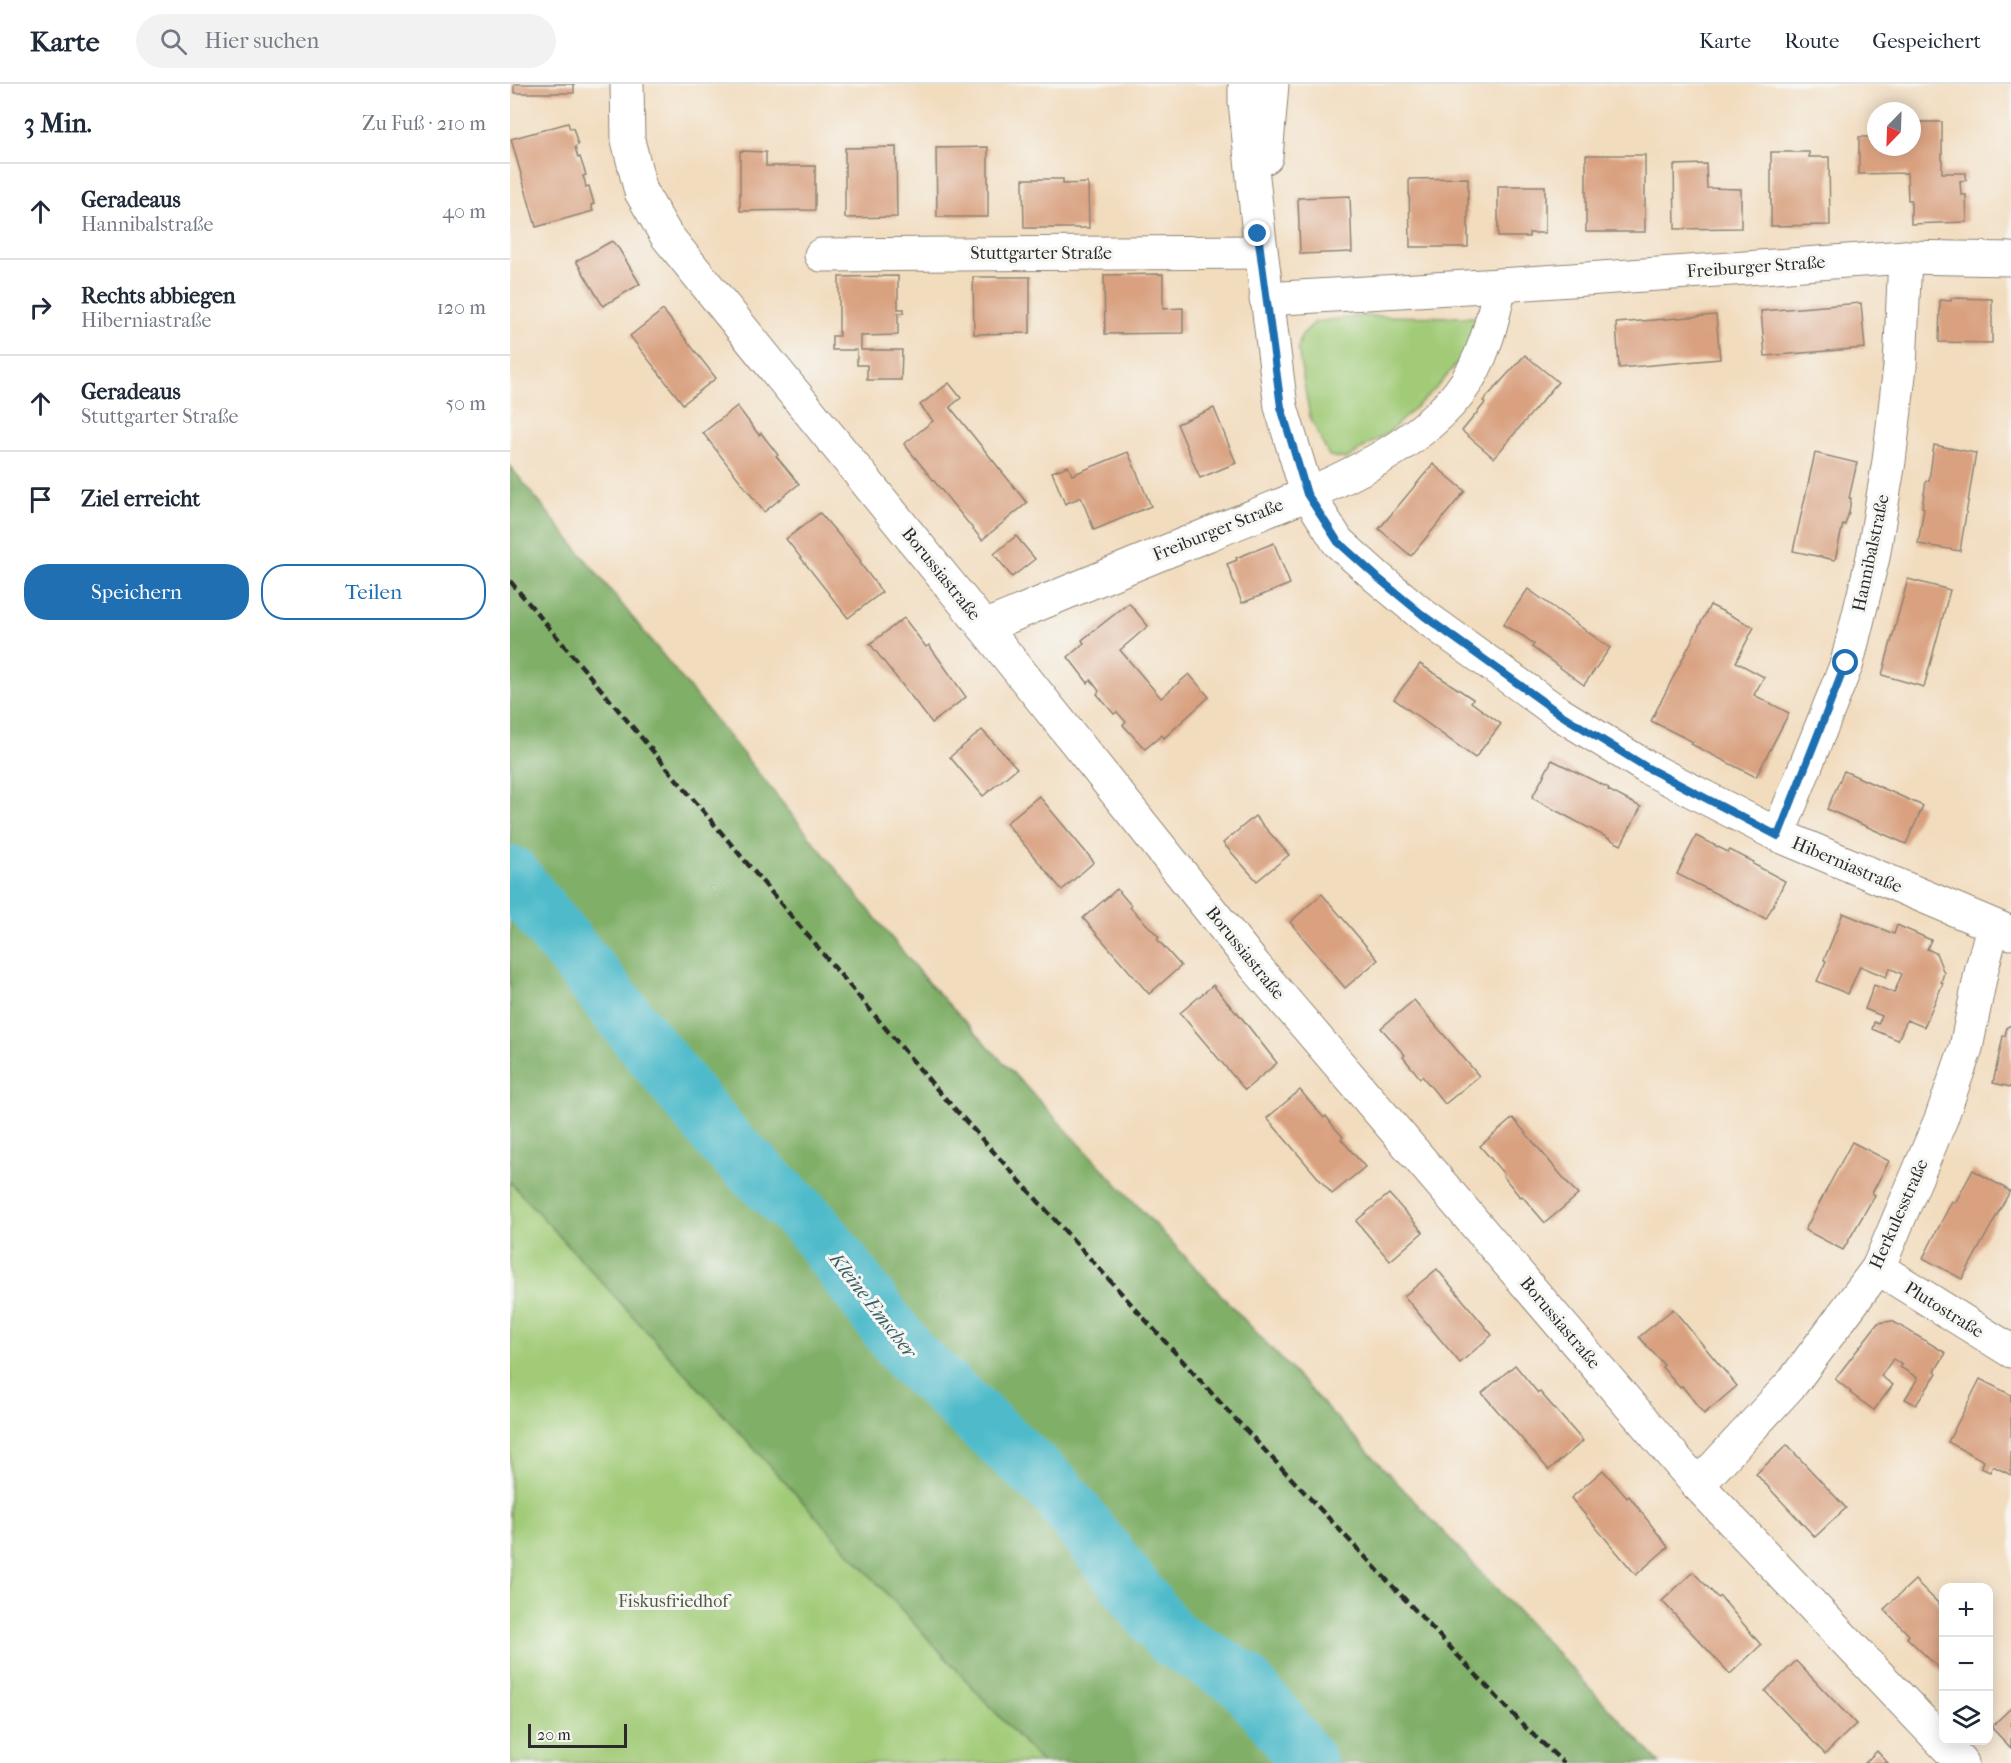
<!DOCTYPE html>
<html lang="de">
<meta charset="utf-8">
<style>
:root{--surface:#fff;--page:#f2f2f3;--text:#1f2937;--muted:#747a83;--line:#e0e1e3;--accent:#1f6fb2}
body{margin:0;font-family:"IM FELL French Canon",serif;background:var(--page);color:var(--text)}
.controls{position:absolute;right:18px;bottom:18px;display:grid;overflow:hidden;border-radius:12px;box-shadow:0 3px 15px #0003}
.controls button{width:54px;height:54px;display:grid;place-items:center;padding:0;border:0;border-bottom:2px solid var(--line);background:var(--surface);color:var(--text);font:30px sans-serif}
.compass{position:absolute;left:1357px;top:18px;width:54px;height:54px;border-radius:50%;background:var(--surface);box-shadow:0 3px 15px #0003;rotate:203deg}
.scale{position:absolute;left:18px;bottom:15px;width:99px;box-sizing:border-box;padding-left:6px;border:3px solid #2b2b2b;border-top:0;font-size:16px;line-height:21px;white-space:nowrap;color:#2b2b2b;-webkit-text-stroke:4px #f6f6f2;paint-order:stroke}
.stop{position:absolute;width:18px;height:18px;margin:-14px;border:4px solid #1f6fb2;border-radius:50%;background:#fff}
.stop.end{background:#1f6fb2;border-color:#fff;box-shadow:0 2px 6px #0008}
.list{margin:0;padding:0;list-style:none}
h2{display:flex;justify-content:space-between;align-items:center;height:78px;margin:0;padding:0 24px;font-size:26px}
h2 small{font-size:20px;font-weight:400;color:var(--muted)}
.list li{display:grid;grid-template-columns:39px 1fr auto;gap:18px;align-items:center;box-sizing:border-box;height:96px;padding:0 24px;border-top:2px solid var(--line)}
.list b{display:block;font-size:22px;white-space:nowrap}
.list p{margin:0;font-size:20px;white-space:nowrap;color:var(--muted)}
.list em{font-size:20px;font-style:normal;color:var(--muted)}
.actions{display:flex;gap:12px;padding:18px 24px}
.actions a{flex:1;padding:14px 0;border:2px solid var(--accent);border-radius:24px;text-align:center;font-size:21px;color:var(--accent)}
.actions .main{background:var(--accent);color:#fff}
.icon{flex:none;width:33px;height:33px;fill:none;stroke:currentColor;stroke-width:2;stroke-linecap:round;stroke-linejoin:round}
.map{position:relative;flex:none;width:1501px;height:1679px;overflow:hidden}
header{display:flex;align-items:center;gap:36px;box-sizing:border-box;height:84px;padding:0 30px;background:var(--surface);border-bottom:2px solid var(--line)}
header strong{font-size:28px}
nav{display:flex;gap:33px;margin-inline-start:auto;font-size:21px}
.search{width:420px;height:54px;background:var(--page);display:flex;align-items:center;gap:15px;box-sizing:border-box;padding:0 21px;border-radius:33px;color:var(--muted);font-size:22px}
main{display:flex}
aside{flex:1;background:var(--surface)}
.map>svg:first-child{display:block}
</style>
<header>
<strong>Karte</strong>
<div class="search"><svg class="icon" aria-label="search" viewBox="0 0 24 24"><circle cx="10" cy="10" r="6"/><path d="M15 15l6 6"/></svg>Hier suchen</div>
<nav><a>Karte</a><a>Route</a><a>Gespeichert</a></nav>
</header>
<main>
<aside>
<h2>3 Min.<small>Zu Fuß · 210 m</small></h2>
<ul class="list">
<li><svg class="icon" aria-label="ahead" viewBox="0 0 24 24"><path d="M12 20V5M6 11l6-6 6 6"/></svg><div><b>Geradeaus</b><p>Hannibalstraße</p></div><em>40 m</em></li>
<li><svg class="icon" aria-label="right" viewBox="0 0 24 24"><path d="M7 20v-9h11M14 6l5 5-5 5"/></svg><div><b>Rechts abbiegen</b><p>Hiberniastraße</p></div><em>120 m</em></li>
<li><svg class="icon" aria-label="ahead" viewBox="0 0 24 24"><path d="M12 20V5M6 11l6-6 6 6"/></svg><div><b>Geradeaus</b><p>Stuttgarter Straße</p></div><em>50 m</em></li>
<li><svg class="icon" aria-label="arrive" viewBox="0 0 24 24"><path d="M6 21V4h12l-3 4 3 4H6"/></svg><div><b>Ziel erreicht</b></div></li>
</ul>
<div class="actions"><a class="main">Speichern</a><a>Teilen</a></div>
</aside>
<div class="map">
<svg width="1501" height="1679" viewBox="0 0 1501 1679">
<rect width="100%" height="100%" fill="#f6f6f2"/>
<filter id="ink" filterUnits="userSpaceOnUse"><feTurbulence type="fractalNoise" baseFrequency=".0167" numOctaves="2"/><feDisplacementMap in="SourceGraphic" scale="12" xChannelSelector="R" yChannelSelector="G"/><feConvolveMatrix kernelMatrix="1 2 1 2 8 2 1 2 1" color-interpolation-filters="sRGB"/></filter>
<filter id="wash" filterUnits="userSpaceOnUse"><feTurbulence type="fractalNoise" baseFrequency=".008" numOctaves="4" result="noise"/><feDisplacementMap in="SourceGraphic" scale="24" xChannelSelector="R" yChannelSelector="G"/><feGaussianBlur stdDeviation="1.35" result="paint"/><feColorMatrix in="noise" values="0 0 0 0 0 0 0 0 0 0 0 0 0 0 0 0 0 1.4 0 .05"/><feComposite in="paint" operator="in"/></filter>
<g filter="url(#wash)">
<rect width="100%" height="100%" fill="#f2dcbe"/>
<g fill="#a1cb77" stroke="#667b51" stroke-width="1.5">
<polygon points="853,232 971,233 963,261 926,304 879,348 836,375 819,372 800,333 788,265 791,252 805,238"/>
<polygon points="0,1098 532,1679 0,1679"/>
</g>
<polygon fill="#80af68" stroke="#566d4a" stroke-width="1.5" points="0,382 414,894 1150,1679 532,1679 0,1098"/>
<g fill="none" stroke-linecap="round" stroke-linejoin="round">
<polyline stroke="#4fbbca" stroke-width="58" points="0,790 214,1057 302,1141 399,1271 545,1405 660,1553 731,1595 768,1638 798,1679"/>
</g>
<g id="blocks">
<g fill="#d9a180">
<rect x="4" y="0" width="60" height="9"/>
<polygon points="1402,38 1432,38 1432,89 1456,89 1456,96 1450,97 1451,111 1456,111 1457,138 1401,140 1401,116 1398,116 1397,89 1349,90 1349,53 1366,53 1366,63 1402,63"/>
<polygon points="58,39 60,45 63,44 68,61 65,63 68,74 70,73 76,91 73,92 75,98 76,103 79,102 84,120 81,121 83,127 26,143 1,55"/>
<polygon points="386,63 387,133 335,134 335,64"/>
<polygon points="478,63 478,133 427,133 426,64"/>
<polygon points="230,67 256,68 256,82 305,82 305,126 230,127"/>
<polygon points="1261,68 1299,68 1299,73 1319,73 1320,141 1261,142"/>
<rect x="1076" y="71" width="59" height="77"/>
<polygon points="1196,80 1197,104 1231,105 1231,144 1165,145 1164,81"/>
<polygon points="958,94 958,163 900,163 899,95"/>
<polygon points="513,95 553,95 553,100 578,99 579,144 514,144"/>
<polygon points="988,102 1035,102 1035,149 1019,149 1019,153 988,153"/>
<polygon points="840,112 842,168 790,170 788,114"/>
<polygon points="102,157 109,165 130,200 93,222 66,177"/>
<polygon points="653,190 653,225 673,224 673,249 595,250 594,191"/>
<polygon points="388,192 388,225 394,225 394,229 388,229 388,251 351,252 351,266 392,266 391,296 357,296 357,281 347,281 347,266 322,266 322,252 329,252 329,193"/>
<polygon points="463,193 520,193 520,249 464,250"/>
<polygon points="1441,214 1482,215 1482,259 1429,258 1430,216 1441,217"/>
<polygon points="1351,219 1355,264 1255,272 1251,227"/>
<polygon points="153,226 206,294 173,320 120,252"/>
<polygon points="1206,231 1210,275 1109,284 1106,239"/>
<polygon points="1015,271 1048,298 984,374 952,347 975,319 973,317"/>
<polygon points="439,299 451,314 440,323 517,419 472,456 394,360 423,337 410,321"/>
<polygon points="227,322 249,351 251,349 268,371 266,372 289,400 254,428 193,349"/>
<polygon points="704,324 726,379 690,394 667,340"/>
<polygon points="1424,361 1466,369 1450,467 1408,460 1414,424 1412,423 1416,397 1419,397"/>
<polygon points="618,368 641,422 584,446 571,413 555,420 542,388 558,382 562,391"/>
<polygon points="1305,369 1347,379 1339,414 1341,414 1339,428 1335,441 1333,440 1325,476 1283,467"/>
<polygon points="923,380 955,407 901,472 869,445"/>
<polygon points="310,429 351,477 350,479 372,508 338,534 276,455"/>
<polygon points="506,452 525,475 502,493 484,470"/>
<polygon points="764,459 780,500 732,519 717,480 727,476 726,474"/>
<polygon points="1398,495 1440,506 1414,603 1372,591"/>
<polygon points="1018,505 1100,564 1074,601 1022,563 1024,560 1013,552 993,541"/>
<polygon points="619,519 638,542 610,566 651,614 679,590 699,613 654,654 652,651 635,665 613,641 616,638 607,628 604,630 587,610 589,607 581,596 578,599 558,573 574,559 572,556"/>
<polygon points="1200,521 1244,543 1226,578 1254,593 1244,611 1279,629 1246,693 1181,660 1183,658 1141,637"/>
<polygon points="394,534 416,563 419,561 456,613 422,639 360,560"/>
<polygon points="910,580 963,615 961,618 991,640 965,674 884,615"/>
<polygon points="472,646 507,684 473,712 440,673"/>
<polygon points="1042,676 1099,704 1098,706 1131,723 1111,761 1022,714"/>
<polygon points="1334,687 1413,722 1396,760 1317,725"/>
<polygon points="529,712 584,778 552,806 496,739"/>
<polygon points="745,732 779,771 747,797 713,759"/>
<polygon points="1186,752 1218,768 1220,766 1244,778 1243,780 1275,797 1256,835 1167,790"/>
<polygon points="607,805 621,821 620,823 649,853 647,855 671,882 639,910 573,834"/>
<polygon points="812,810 868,876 835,904 780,838"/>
<polygon points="1333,829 1384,850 1387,841 1421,856 1417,865 1426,869 1434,889 1431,898 1433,899 1414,943 1397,936 1388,956 1362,945 1364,938 1368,940 1372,932 1355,925 1364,901 1384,909 1392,890 1380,884 1376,893 1350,882 1338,910 1307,897 1316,877 1314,876"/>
<polygon points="703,901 726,929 727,928 767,979 735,1006 670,929"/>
<polygon points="904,916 969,992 935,1020 912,992 910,994 893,973 895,971 871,944"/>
<polygon points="1501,941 1501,1003 1483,999 1493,952 1495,952 1497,943"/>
<polygon points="790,1006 814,1034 816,1032 824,1043 833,1053 831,1055 855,1083 822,1110 757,1034"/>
<polygon points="1003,1034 1068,1111 1035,1139 1012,1112 1010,1113 993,1092 994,1090 970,1062"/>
<polygon points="1342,1058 1379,1077 1362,1109 1365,1111 1333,1166 1295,1146"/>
<polygon points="1463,1086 1500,1107 1452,1195 1413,1174 1442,1117 1445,1119"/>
<polygon points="879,1110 913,1148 880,1177 846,1137"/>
<polygon points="927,1185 982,1251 950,1279 894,1212"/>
<polygon points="1163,1225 1227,1302 1194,1330 1172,1302 1170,1304 1152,1283 1154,1281 1129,1253"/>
<polygon points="1382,1237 1436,1269 1425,1287 1427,1289 1406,1321 1395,1315 1408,1294 1390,1283 1392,1281 1383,1275 1371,1292 1383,1301 1364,1326 1340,1309 1341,1308 1325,1295 1368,1239"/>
<polygon points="1005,1281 1028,1309 1030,1308 1073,1357 1039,1386 972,1309"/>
<polygon points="1470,1295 1501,1311 1501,1391 1483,1382 1480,1388 1471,1384 1474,1377 1438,1358"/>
<polygon points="1277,1361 1336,1424 1305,1453 1246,1390"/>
<polygon points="1093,1386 1117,1414 1119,1412 1158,1463 1126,1491 1061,1414"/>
<polygon points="1183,1488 1208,1514 1210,1512 1251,1561 1220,1590 1152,1517"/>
<polygon points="1405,1496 1434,1525 1434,1589 1397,1554 1399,1551 1374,1525"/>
<polygon points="1286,1577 1346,1640 1315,1670 1255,1607"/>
<polygon points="1501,1624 1501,1664 1481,1643"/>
<polygon points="1367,1667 1378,1679 1355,1679"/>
</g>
</g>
</g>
<g filter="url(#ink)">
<use href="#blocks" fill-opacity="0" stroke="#8e8474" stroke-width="1.5"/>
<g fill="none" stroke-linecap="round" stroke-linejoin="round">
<g stroke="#8e8474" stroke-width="35">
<g id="minor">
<polyline points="117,0 118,56 131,108 156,151 474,543 745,882 1188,1401 1452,1679"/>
<polyline points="735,0 735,18 749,150 771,323 797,409 828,458 868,494 914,532 1050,630 1136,683 1268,751 1501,849"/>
<polyline points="756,73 762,0"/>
<polyline points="311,171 751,168"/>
<polyline points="756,215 990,201 1395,173 1501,175"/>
<path d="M474,543C548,512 622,481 697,451C778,417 892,381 948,310C973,278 982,240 990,201"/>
<polyline points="1268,751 1337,579 1363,473 1379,377 1390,282 1395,173"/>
<polyline points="1368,1184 1501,1267"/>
<polyline points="1188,1401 1283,1298 1368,1184 1431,1035 1456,964 1472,884 1483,843"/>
</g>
</g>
<use href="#minor" stroke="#fff" stroke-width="33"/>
<polyline stroke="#2b2b2b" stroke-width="4.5" stroke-dasharray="9 4.5" stroke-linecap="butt" points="0,497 424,1002 716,1325 1017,1645 1054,1679"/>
</g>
</g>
<g fill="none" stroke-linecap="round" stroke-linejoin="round" filter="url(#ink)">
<polyline stroke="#1f6fb2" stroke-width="8" points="748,150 771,323 797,410 828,458 868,494 914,532 1050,630 1136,683 1268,752 1336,579"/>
</g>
<g text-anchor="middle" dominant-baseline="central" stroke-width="6" stroke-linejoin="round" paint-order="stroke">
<g font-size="18" fill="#2b2b2b" stroke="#f6f6f2">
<text x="531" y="169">Stuttgarter Straße</text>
<text transform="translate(1246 183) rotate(-4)">Freiburger Straße</text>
<text transform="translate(708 446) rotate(-22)">Freiburger Straße</text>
<text transform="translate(1361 469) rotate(-78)">Hannibalstraße</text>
<text transform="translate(431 490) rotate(51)">Borussiastraße</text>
<text transform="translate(1337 781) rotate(23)">Hiberniastraße</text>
<text transform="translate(735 869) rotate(51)">Borussiastraße</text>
<text transform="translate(1389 1130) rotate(-66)">Herkulesstraße</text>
<text transform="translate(1434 1226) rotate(32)">Plutostraße</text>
<text transform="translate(1050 1239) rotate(50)">Borussiastraße</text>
</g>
<g font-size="18" fill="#4e5b42" stroke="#f6f6f2">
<text x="163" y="1517">Fiskusfriedhof</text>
</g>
<g font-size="20" font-style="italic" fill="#385d63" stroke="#f6f6f2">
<text transform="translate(363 1221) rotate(52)">Kleine Emscher</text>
</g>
</g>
</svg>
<div class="controls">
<button>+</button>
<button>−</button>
<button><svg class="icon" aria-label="layers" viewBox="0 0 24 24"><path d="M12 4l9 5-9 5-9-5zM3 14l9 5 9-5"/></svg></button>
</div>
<svg class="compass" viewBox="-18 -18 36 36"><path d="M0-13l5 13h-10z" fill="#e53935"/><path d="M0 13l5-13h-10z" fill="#747a83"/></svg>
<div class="scale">20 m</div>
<div class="stop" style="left:1336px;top:579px"></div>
<div class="stop end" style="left:748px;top:150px"></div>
</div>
</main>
